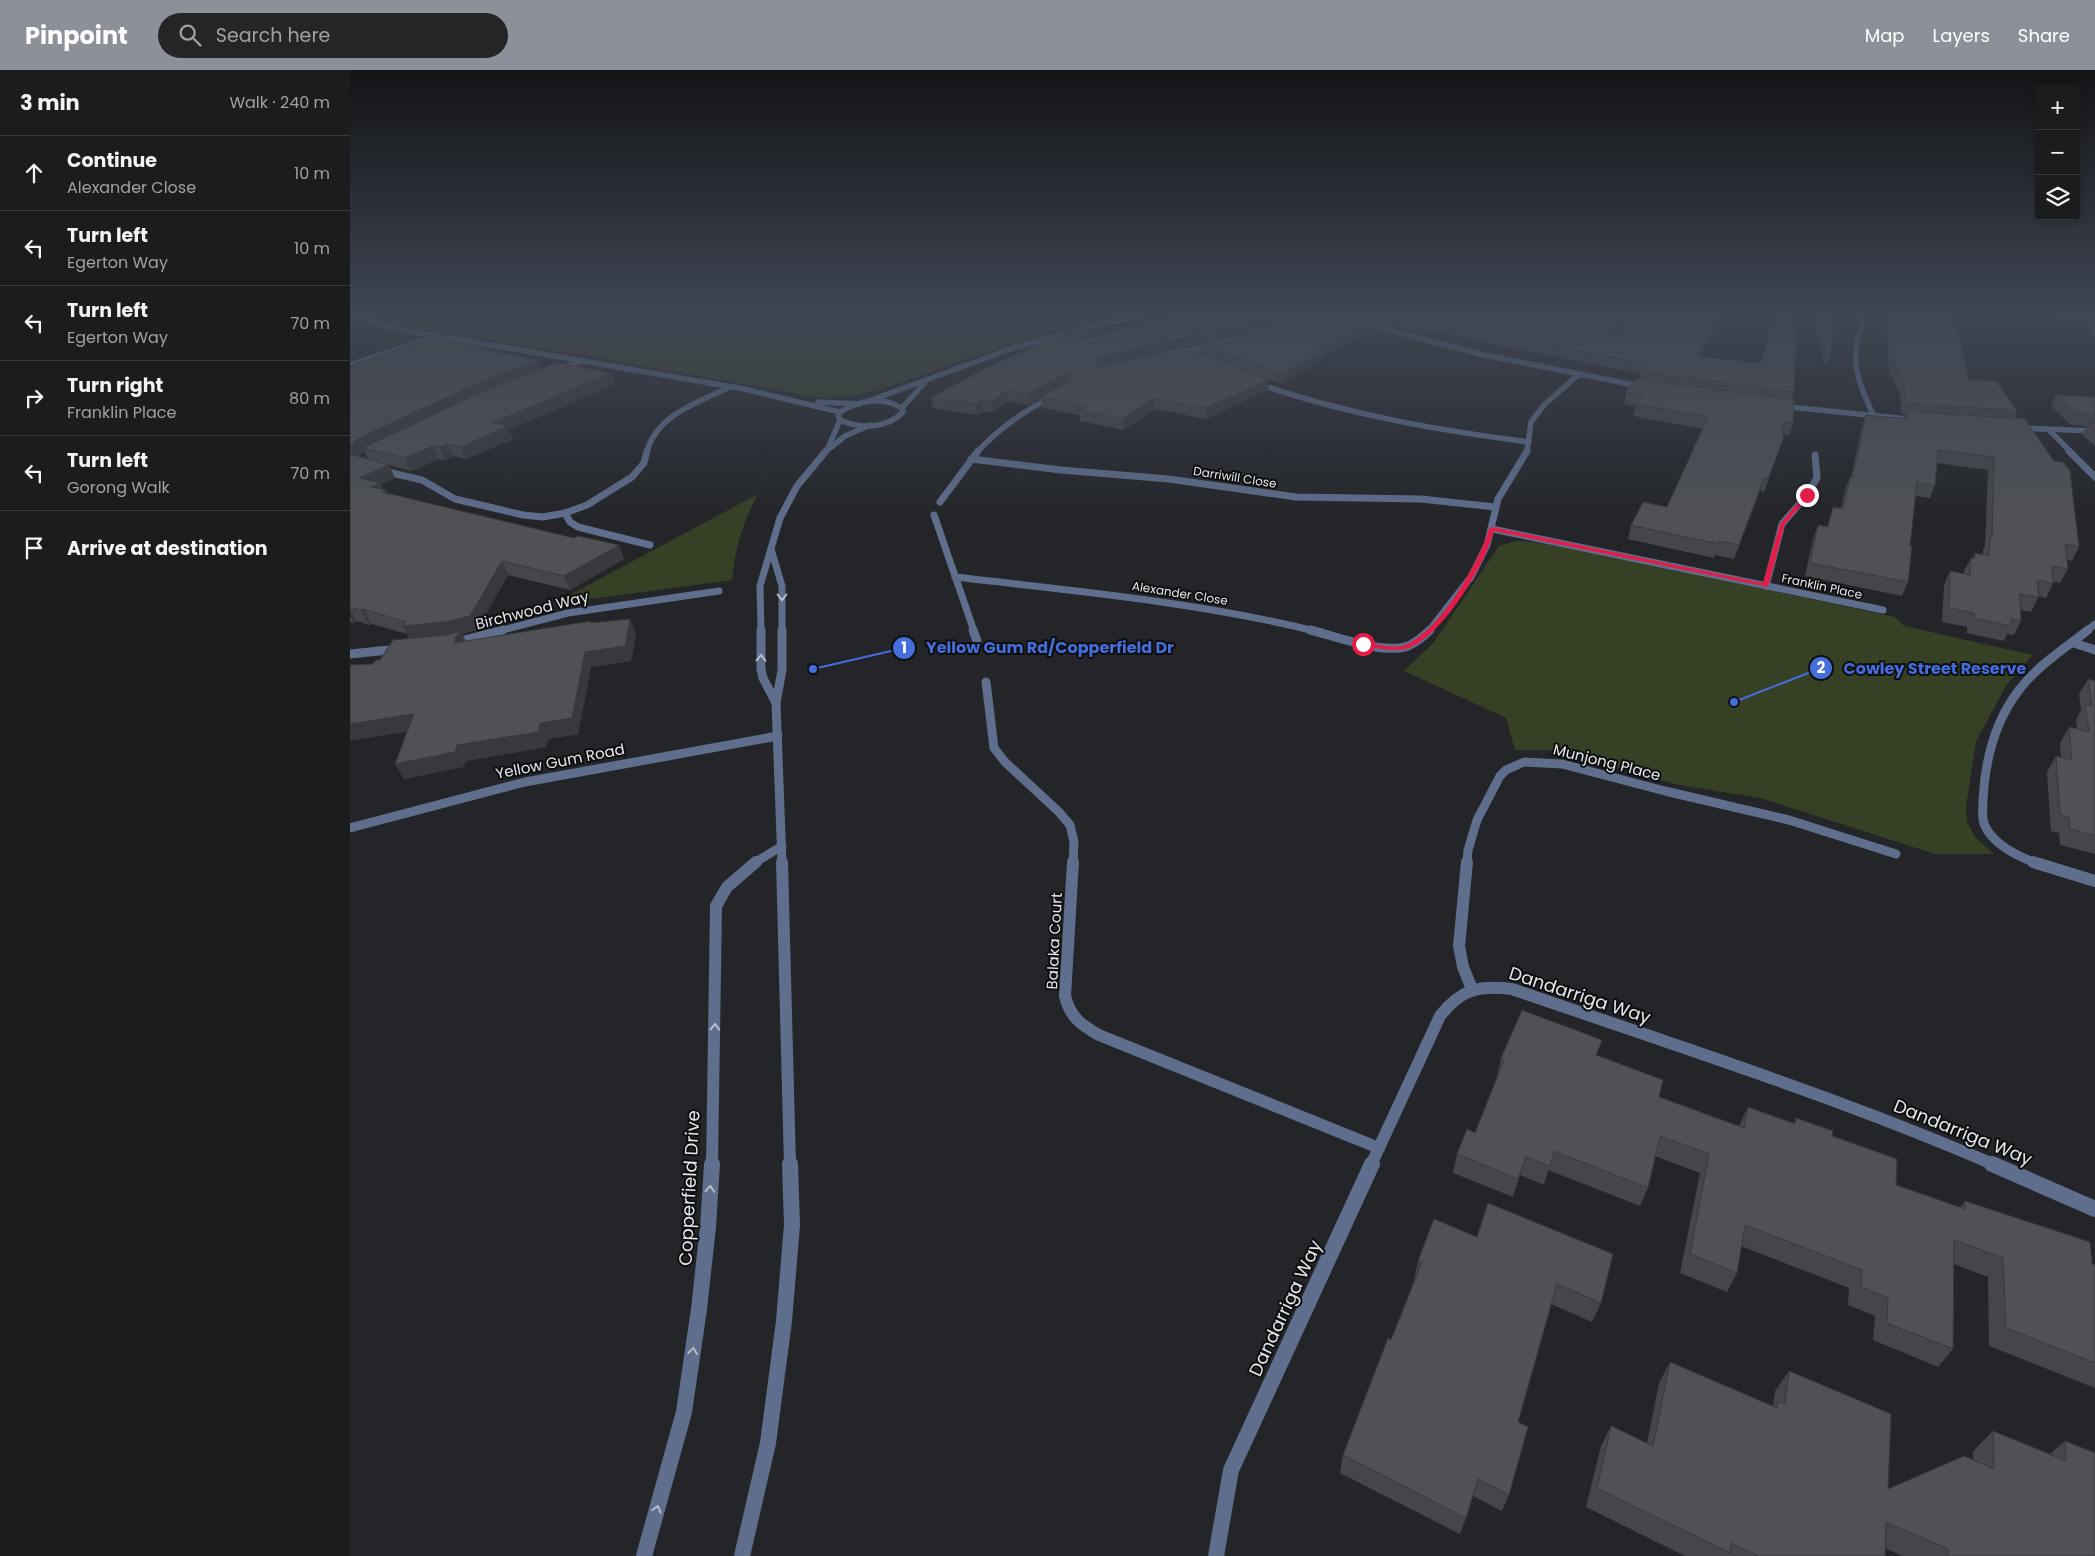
<!DOCTYPE html>
<meta charset="utf-8">
<style>
:root{--surface:#1a1c1e;--page:#232527;--text:#f1f3f6;--muted:#9fa1a4;--line:#383a3c;--accent:#8c9099}
body{margin:0;font-family:Poppins,sans-serif;background:var(--page);color:var(--text)}
.controls{position:absolute;right:15px;top:15px;display:grid;overflow:hidden;border-radius:5px;box-shadow:0 2px 8px #0003}
.controls button{width:45px;height:45px;display:grid;place-items:center;padding:0;border:0;border-bottom:1px solid var(--line);background:var(--surface);color:var(--text);font:25px sans-serif}
.stop{position:absolute;width:15px;height:15px;margin:-11px;border:4px solid #e11d48;border-radius:50%;background:#fff}
.stop.end{background:#e11d48;border-color:#fff;box-shadow:0 1px 5px #0008}
.list{margin:0;padding:0;list-style:none}
h2{display:flex;justify-content:space-between;align-items:center;height:65px;margin:0;padding:0 20px;font-size:21px}
h2 small{font-size:16px;font-weight:400;color:var(--muted)}
.list li{display:grid;grid-template-columns:32px 1fr auto;gap:15px;align-items:center;box-sizing:border-box;height:75px;padding:0 20px;border-top:1px solid var(--line)}
.list b{display:block;font-size:19px;white-space:nowrap}
.list p{margin:0;font-size:16px;white-space:nowrap;color:var(--muted)}
.list em{font-size:16px;font-style:normal;color:var(--muted)}
.icon{flex:none;width:28px;height:28px;fill:none;stroke:currentColor;stroke-width:2;stroke-linecap:round;stroke-linejoin:round}
.map{position:relative;flex:none;width:1745px;height:1486px;overflow:hidden}
header{display:flex;align-items:center;gap:30px;box-sizing:border-box;height:70px;padding:0 25px;background:var(--accent);color:#fff}
header strong{font-size:24px}
nav{display:flex;gap:28px;margin-inline-start:auto;font-size:18px}
.search{width:350px;height:45px;background:var(--page);display:flex;align-items:center;gap:12px;box-sizing:border-box;padding:0 18px;border-radius:28px;color:var(--muted);font-size:19px}
main{display:flex}
aside{flex:1;background:var(--surface)}
.map>svg:first-child{display:block}
</style>
<header>
<strong>Pinpoint</strong>
<div class="search"><svg class="icon" aria-label="search" viewBox="0 0 24 24"><circle cx="10" cy="10" r="6"/><path d="M15 15l6 6"/></svg>Search here</div>
<nav><a>Map</a><a>Layers</a><a>Share</a></nav>
</header>
<main>
<aside>
<h2>3 min<small>Walk · 240 m</small></h2>
<ul class="list">
<li><svg class="icon" aria-label="ahead" viewBox="0 0 24 24"><path d="M12 20V5M6 11l6-6 6 6"/></svg><div><b>Continue</b><p>Alexander Close</p></div><em>10 m</em></li>
<li><svg class="icon" aria-label="left" viewBox="0 0 24 24"><path d="M17 20v-9H6M10 6l-5 5 5 5"/></svg><div><b>Turn left</b><p>Egerton Way</p></div><em>10 m</em></li>
<li><svg class="icon" aria-label="left" viewBox="0 0 24 24"><path d="M17 20v-9H6M10 6l-5 5 5 5"/></svg><div><b>Turn left</b><p>Egerton Way</p></div><em>70 m</em></li>
<li><svg class="icon" aria-label="right" viewBox="0 0 24 24"><path d="M7 20v-9h11M14 6l5 5-5 5"/></svg><div><b>Turn right</b><p>Franklin Place</p></div><em>80 m</em></li>
<li><svg class="icon" aria-label="left" viewBox="0 0 24 24"><path d="M17 20v-9H6M10 6l-5 5 5 5"/></svg><div><b>Turn left</b><p>Gorong Walk</p></div><em>70 m</em></li>
<li><svg class="icon" aria-label="arrive" viewBox="0 0 24 24"><path d="M6 21V4h12l-3 4 3 4H6"/></svg><div><b>Arrive at destination</b></div></li>
</ul>
</aside>
<div class="map">
<svg width="1745" height="1486" viewBox="0 0 1745 1486">
<rect width="100%" height="100%" fill="#232528"/>
<g fill="#354025">
<path d="M17,244H777C725,253 675,268 626,285C576,303 524,327 471,328L239,286L80,261L37,252Z"/>
<path d="M408,424C393,452 385,478 382,510L203,534Z"/>
<polygon points="1166,471 1183,472 1246,483 1545,547 1554,556 1683,585 1656,616 1626,671 1616,737 1617,752 1626,768 1644,784 1585,784 1410,728 1329,715 1204,680 1165,680 1156,648 1054,601 1084,572 1149,476"/>
</g>
<g fill="none" stroke-linecap="round" stroke-linejoin="round">
<polyline stroke="#5f6e8d" stroke-width="9" points="404,793 432,776"/>
<polyline stroke="#5f6e8d" stroke-width="12" points="362,1095 366,836 377,817 406,792"/>
<polyline stroke="#5f6e8d" stroke-width="16" points="294,1486 334,1342 349,1239 358,1157 362,1094"/>
<g stroke="#5f6e8d" stroke-width="5.5">
<path d="M1514,244C1513,256 1507,267 1506,279C1503,303 1515,326 1524,347"/>
<polyline points="1695,244 1745,249"/>
<polyline points="0,245 48,259 394,319 490,342"/>
<polyline points="1737,248 1745,263"/>
<polyline points="1011,253 1130,284 1294,317"/>
<polyline points="1277,257 1285,248 1282,244"/>
<polyline points="830,283 862,276"/>
<polyline points="0,295 79,268"/>
<polyline points="208,300 233,290"/>
<path d="M906,313C995,344 1086,360 1179,372"/>
<polyline points="468,332 509,334"/>
<polyline points="1430,336 1567,350"/>
<polyline points="1669,358 1745,361"/>
<polyline points="1698,359 1721,382"/>
<path d="M297,382C306,345 349,332 380,317"/>
<path d="M627,382C649,358 674,341 703,326"/>
<polyline points="1177,382 1181,352 1194,335 1228,305"/>
</g>
<g stroke="#5f6e8d" stroke-width="7">
<polyline points="1719,381 1745,407"/>
<polyline points="621,389 711,400 819,409 946,427 1071,429 1145,437"/>
<polyline points="29,400 72,410 105,429 173,445 193,447 215,443 237,435 282,407 294,393 297,381"/>
<polyline points="590,432 628,381"/>
<polyline points="215,443 220,452 228,457 300,475"/>
<polyline points="584,445 624,561"/>
<polyline points="1142,459 1533,540"/>
<path d="M605,507C726,521 847,532 965,561"/>
<polyline points="1416,516 1432,454 1457,425 1467,408 1465,385"/>
<polyline points="149,561 218,543 369,521"/>
<polyline points="1079,561 1121,507 1137,475 1148,429 1177,381"/>
<polyline points="1736,561 1745,554"/>
</g>
<g stroke="#5f6e8d" stroke-width="9">
<polyline points="623,560 627,571"/>
<path d="M960,560C985,566 1034,585 1058,576C1067,572 1073,567 1080,560"/>
<polyline points="103,573 153,560"/>
<polyline points="1724,573 1745,580"/>
<polyline points="0,584 49,579"/>
<polyline points="636,612 644,678 655,692 709,742 720,755 724,772 723,793"/>
<polyline points="0,758 175,712 428,666"/>
<polyline points="1117,793 1118,780 1127,750 1150,706 1156,700 1174,692 1212,694 1315,721 1439,750 1546,784"/>
<path d="M1686,793C1667,786 1644,775 1635,756C1631,748 1633,738 1633,730C1635,691 1645,651 1669,620C1688,595 1714,579 1738,560"/>
</g>
<g stroke="#5f6e8d" stroke-width="12">
<path d="M723,792L715,926C720,947 731,955 749,965L1029,1078"/>
<polyline points="1117,792 1109,876 1113,897 1122,919"/>
<polyline points="1683,792 1745,811"/>
<path d="M1021,1095L1090,946C1111,919 1129,915 1162,919C1324,975 1488,1027 1645,1095"/>
</g>
<g stroke="#5f6e8d" stroke-width="16">
<polyline points="1642,1094 1745,1139"/>
<polyline points="866,1486 881,1400 1022,1094"/>
</g>
<g stroke="#5f6e8d" stroke-width="5.5">
<polyline points="516,332 663,278 742,256 798,244"/>
<path d="M490,350C510,359 537,359 553,342L552,338L576,311"/>
<path d="M490,350L488,345L490,342C509,330 533,326 552,338"/>
<polyline points="478,378 490,350"/>
<polyline points="475,382 495,366 520,355"/>
</g>
<g stroke="#5f6e8d" stroke-width="7">
<polyline points="421,479 432,516 432,561"/>
<polyline points="411,561 410,516 430,448 447,416 476,381"/>
</g>
<g stroke="#5f6e8d" stroke-width="9">
<polyline points="411,560 411,599 413,608 426,633"/>
<polyline points="432,560 432,600 426,633 432,793"/>
</g>
<polyline stroke="#5f6e8d" stroke-width="12" points="432,792 440,1095"/>
<polyline stroke="#5f6e8d" stroke-width="16" points="392,1486 418,1373 434,1251 442,1155 440,1094"/>
</g>
<g fill="#444649" fill-rule="evenodd">
<path d="M826,244H1280L1279,248L1261,265L1265,266L1288,245L1287,244H1374L1350,286L1444,322L1441,330L1443,353L1439,365L1433,364L1429,381L1414,422L1410,421L1384,489L1365,485L1364,488L1278,469L1281,455L1317,437L1353,359L1283,346L1286,336L1274,334L1276,322L1290,310L1291,304L1135,273V270L1037,255L1025,252L1024,261L973,286V291L931,314L919,310L918,320L856,349L805,339L773,360L730,351L729,345L692,338L691,328L678,335L658,331L643,342L634,341L628,345L583,338L581,328L740,267L737,269ZM850,274V283L835,278Z"/>
<polygon points="1463,244 1486,244 1481,285 1478,294 1474,295"/>
<polygon points="1536,244 1601,244 1600,245 1619,310 1667,341 1664,349 1729,477 1722,491 1717,490 1718,499 1710,513 1703,512 1703,514 1696,528 1689,526 1681,542 1671,540 1671,551 1664,565 1657,564 1654,571 1617,563 1617,557 1592,552 1594,515 1600,501 1614,504 1614,501 1621,488 1623,488 1625,483 1633,485 1633,480 1635,476 1638,400 1587,393 1585,415 1580,428 1565,426 1560,476 1558,512 1552,526 1455,506 1463,469 1468,455 1477,457 1483,437 1491,438 1495,420 1500,407 1501,407 1512,357 1516,345 1553,349 1555,344 1551,344 1550,325 1539,302"/>
<path d="M133,280L188,290L192,299L265,314L159,360L163,369L116,389L103,386L95,390L89,389L61,401L39,395L45,408L31,414L34,420H36L38,424L224,468L269,475L274,489L220,520L158,505L127,560L112,564L116,571L241,551L242,553L286,564L281,591L241,597L228,664L198,669L196,677L116,691L113,697L54,709L45,694L57,661L23,594L30,590L59,569L57,564L21,554L19,555L7,551L3,553L0,552V296ZM13,381H14L18,389L9,387Z"/>
<polygon points="1706,325 1745,327 1745,376 1732,365 1737,356 1721,355 1701,336"/>
<polygon points="1738,609 1745,611 1745,784 1710,775 1709,763 1701,761 1697,702 1706,686 1711,687 1710,673 1719,657 1727,659 1726,650 1731,640 1729,624"/>
<polygon points="1246,985 1309,1027 1389,1056 1398,1037 1444,1053 1446,1048 1482,1066 1546,1115 1610,1138 1615,1131 1745,1195 1745,1318 1639,1276 1638,1207 1604,1194 1603,1279 1588,1297 1523,1270 1525,1246 1498,1235 1499,1218 1391,1176 1387,1203 1377,1222 1330,1203 1350,1103 1305,1086 1298,1118 1290,1136 1198,1100 1194,1115 1170,1105 1163,1127 1103,1103 1107,1084 1125,1063 1147,1008 1151,988"/>
<polygon points="1084,1149 1251,1233 1242,1252 1201,1234 1168,1352 1159,1425 1152,1441 1123,1426 1116,1448 1110,1464 990,1403 993,1385 1041,1270 1065,1210 1064,1210 1068,1191"/>
<polygon points="1320,1292 1423,1336 1425,1321 1439,1301 1538,1419 1623,1390 1623,1381 1643,1361 1700,1384 1715,1371 1745,1486 1552,1486 1535,1478 1535,1486 1335,1486 1236,1437 1251,1376 1261,1356 1297,1373 1309,1313"/>
</g>
<g fill="#37393c">
<polygon points="1276,244 1280,244 1279,248 1257,269 1259,259"/>
<polygon points="1371,244 1374,244 1344,296 1346,286"/>
<polygon points="920,249 920,258 791,287 747,301 746,291 749,288 791,277"/>
<polygon points="1025,252 1024,261 973,286 973,291 931,314 931,304 966,280"/>
<polygon points="739,257 740,267 722,283 721,273"/>
<polygon points="188,290 193,301 13,378 14,381 5,391 0,384 0,377 7,369 121,316"/>
<polygon points="261,303 265,314 159,360 163,369 116,389 111,377 142,353"/>
<polygon points="718,303 719,313 691,327 691,328 678,335 677,324"/>
<polygon points="919,310 918,320 856,349 855,338"/>
<polygon points="657,320 658,331 643,342 642,331"/>
<polygon points="804,328 805,339 773,360 772,349"/>
<polygon points="632,330 634,341 628,345 626,334"/>
<polygon points="98,374 103,386 95,390 89,377"/>
<polygon points="83,376 89,389 61,401 55,388"/>
<polygon points="39,395 45,408 31,414 34,421 36,420 43,433 9,408"/>
<polygon points="1414,408 1410,421 1384,489 1389,475"/>
<polygon points="269,475 274,489 220,520 214,506"/>
<polygon points="152,491 158,505 127,560 112,564 118,576 60,571 53,556"/>
<polygon points="0,539 7,551 3,553 0,547"/>
<polygon points="13,539 21,554 19,555 11,540"/>
<polygon points="280,549 286,564 281,591 241,597 228,664 198,669 196,677 116,691 113,697 54,709 45,694 107,675 190,653 235,582"/>
<polygon points="64,644 72,659 0,671 0,654"/>
<polygon points="1176,1087 1170,1105 1163,1127 1168,1109"/>
</g>
<g fill="#4f5155" stroke="#37393c">
<polygon points="826,244 996,244 1025,252 966,280 973,281 931,304 850,274 920,258 924,253 920,249 791,277 749,288 746,291 747,296 752,297 834,277 919,310 855,338 804,328 772,349 729,340 736,336 691,327 720,311 721,306 718,303 677,324 657,320 642,331 632,330 626,334 581,328 634,299 737,253 739,257 721,273"/>
<polygon points="1031,244 1276,244 1259,259 1258,265 1265,266 1289,244 1371,244 1346,286 1411,293 1425,244 1447,244 1444,322 1291,302 1297,294 1136,263 1139,260 1037,245"/>
<polygon points="1468,244 1486,244 1481,285 1477,285"/>
<polygon points="1540,244 1599,244 1606,254 1619,310 1646,311 1667,341 1555,333 1554,315 1543,292"/>
<polygon points="81,268 131,276 126,278 188,290 121,316 7,369 0,377 0,296"/>
<polygon points="206,293 261,303 142,353 158,356 111,377 98,374 89,377 83,376 55,388 13,378 125,325"/>
<polygon points="1286,309 1444,330 1443,353 1434,352 1433,369 1418,409 1414,408 1389,475 1369,471 1368,474 1281,455 1293,432 1317,437 1358,347 1286,334 1293,325 1276,322"/>
<polygon points="1706,325 1745,327 1745,345 1727,343"/>
<polygon points="1556,341 1675,349 1704,391 1713,392 1720,401 1729,477 1715,474 1718,499 1702,496 1703,514 1687,510 1689,527 1670,524 1671,551 1661,549 1661,556 1624,548 1624,543 1599,538 1600,501 1620,505 1621,488 1625,488 1625,483 1639,486 1640,467 1642,467 1644,387 1588,380 1585,415 1567,412 1560,476 1562,476 1558,512 1460,493 1468,455 1478,457 1483,437 1493,439 1500,407 1502,408 1509,379 1516,345 1557,349"/>
<polygon points="1738,353 1745,353 1745,359"/>
<polygon points="0,384 39,395 9,408 30,413 21,417 36,420 32,422 224,468 228,466 269,475 214,506 152,491 120,546 95,552 53,556 56,552 13,539 11,540 0,537"/>
<polygon points="280,549 275,576 235,582 222,648 190,653 189,662 107,675 105,682 45,694 64,644 0,654 0,595 23,594 26,590 30,590 43,570 96,565 111,561 104,569 107,568 104,573 241,551 240,553"/>
<polygon points="1738,609 1745,611 1745,766 1720,759 1719,747 1710,745 1706,686 1722,690 1719,657 1739,662 1735,634 1742,636"/>
<polygon points="1172,940 1252,970 1246,985 1313,1010 1309,1027 1394,1058 1398,1037 1445,1054 1446,1048 1483,1061 1482,1066 1547,1089 1546,1115 1615,1139 1615,1131 1740,1172 1742,1194 1745,1195 1745,1293 1656,1258 1653,1188 1604,1170 1603,1279 1537,1253 1538,1228 1511,1217 1512,1200 1395,1155 1387,1203 1340,1184 1359,1084 1310,1066 1298,1118 1204,1081 1200,1096 1176,1087 1168,1109 1107,1084 1117,1059 1125,1063 1154,990 1151,988"/>
<polygon points="1138,1133 1263,1184 1251,1233 1207,1214 1168,1352 1178,1357 1159,1425 1128,1409 1116,1448 993,1385 1038,1268 1041,1270 1072,1192 1068,1191 1084,1149 1127,1167"/>
<polygon points="1320,1292 1427,1338 1428,1331 1435,1334 1439,1301 1541,1344 1538,1419 1614,1386 1644,1399 1643,1361 1716,1391 1715,1371 1745,1383 1745,1486 1598,1486 1598,1479 1536,1452 1535,1486 1409,1486 1381,1473 1380,1483 1247,1418 1261,1356 1303,1376"/>
</g>
<defs><path id="oneway-chevron" d="M-2-3.5L2.5 0L-2 3.5" fill="none" stroke-width="1.6" stroke-linecap="round" stroke-linejoin="round" transform="scale(1.25)"/></defs>
<g stroke="#b7bdc9">
<use href="#oneway-chevron" transform="translate(432 527) rotate(90)"/>
<use href="#oneway-chevron" transform="translate(411 588) rotate(-88)"/>
<use href="#oneway-chevron" transform="translate(365 957) rotate(-89)"/>
<use href="#oneway-chevron" transform="translate(360 1119) rotate(-87)"/>
<use href="#oneway-chevron" transform="translate(343 1281) rotate(-82)"/>
<use href="#oneway-chevron" transform="translate(307 1439) rotate(-74)"/>
</g>
<linearGradient id="sky" x2="0" y2="1"><stop stop-color="#131416"/><stop offset="0.54" stop-color="#3f4653"/><stop offset="1" stop-color="#3f4653" stop-opacity="0"/></linearGradient>
<rect width="1745" height="452" fill="url(#sky)"/>
<path fill="#e11d48" d="M1455,424L1460,425L1435,454L1418,517L1144,461C1135,495 1093,565 1059,578C1050,581 1041,580 1032,579C1025,578 1016,578 1010,574L1013,572C1026,574 1043,579 1055,575C1090,561 1129,493 1139,459L1142,457L1413,513L1430,454Z"/>
<g text-anchor="middle" dominant-baseline="central" stroke-width="4" stroke-linejoin="round" paint-order="stroke">
<g font-size="12" fill="#e6e7ea" stroke="#0d0e0f">
<text transform="translate(885 407) rotate(9)">Darriwill Close</text>
<text transform="translate(1472 516) rotate(12)">Franklin Place</text>
<text transform="translate(830 523) rotate(9)">Alexander Close</text>
</g>
<g font-size="15" fill="#e6e7ea" stroke="#0d0e0f">
<text transform="translate(182 540) rotate(-14)">Birchwood Way</text>
<text transform="translate(210 691) rotate(-11)">Yellow Gum Road</text>
<text transform="translate(1257 692) rotate(14)">Munjong Place</text>
<text transform="translate(704 871) rotate(-87)">Balaka Court</text>
</g>
<g font-size="18" fill="#e6e7ea" stroke="#0d0e0f">
<text transform="translate(1230 925) rotate(18)">Dandarriga Way</text>
<text transform="translate(1613 1062) rotate(22)">Dandarriga Way</text>
<text transform="translate(339 1118) rotate(-87)">Copperfield Drive</text>
<text transform="translate(935 1238) rotate(-65)">Dandarriga Way</text>
</g>
</g>
<path fill="none" stroke="#456ddc" stroke-width="2" d="M463 599L554 578M1384 632L1471 598"/>
<g fill="#456ddc" stroke="#0d0e0f" stroke-width="2">
<circle cx="463" cy="599" r="5"/>
<circle cx="1384" cy="632" r="5"/>
<circle cx="554" cy="578" r="12"/>
<circle cx="1471" cy="598" r="12"/>
</g>
<g font-size="15" text-anchor="middle" font-weight="bold" fill="#fff">
<text x="554" y="583">1</text>
<text x="1471" y="603">2</text>
</g>
<g font-size="16" text-anchor="middle" font-weight="bold" fill="#456ddc" stroke="#0d0e0f" stroke-width="4" stroke-linejoin="round" paint-order="stroke">
<text x="700" y="583">Yellow Gum Rd/Copperfield Dr</text>
<text x="1585" y="604">Cowley Street Reserve</text>
</g>
</svg>
<div class="controls">
<button>+</button>
<button>−</button>
<button><svg class="icon" aria-label="layers" viewBox="0 0 24 24"><path d="M12 4l9 5-9 5-9-5zM3 14l9 5 9-5"/></svg></button>
</div>
<div class="stop" style="left:1013px;top:574px"></div>
<div class="stop end" style="left:1457px;top:425px"></div>
</div>
</main>
